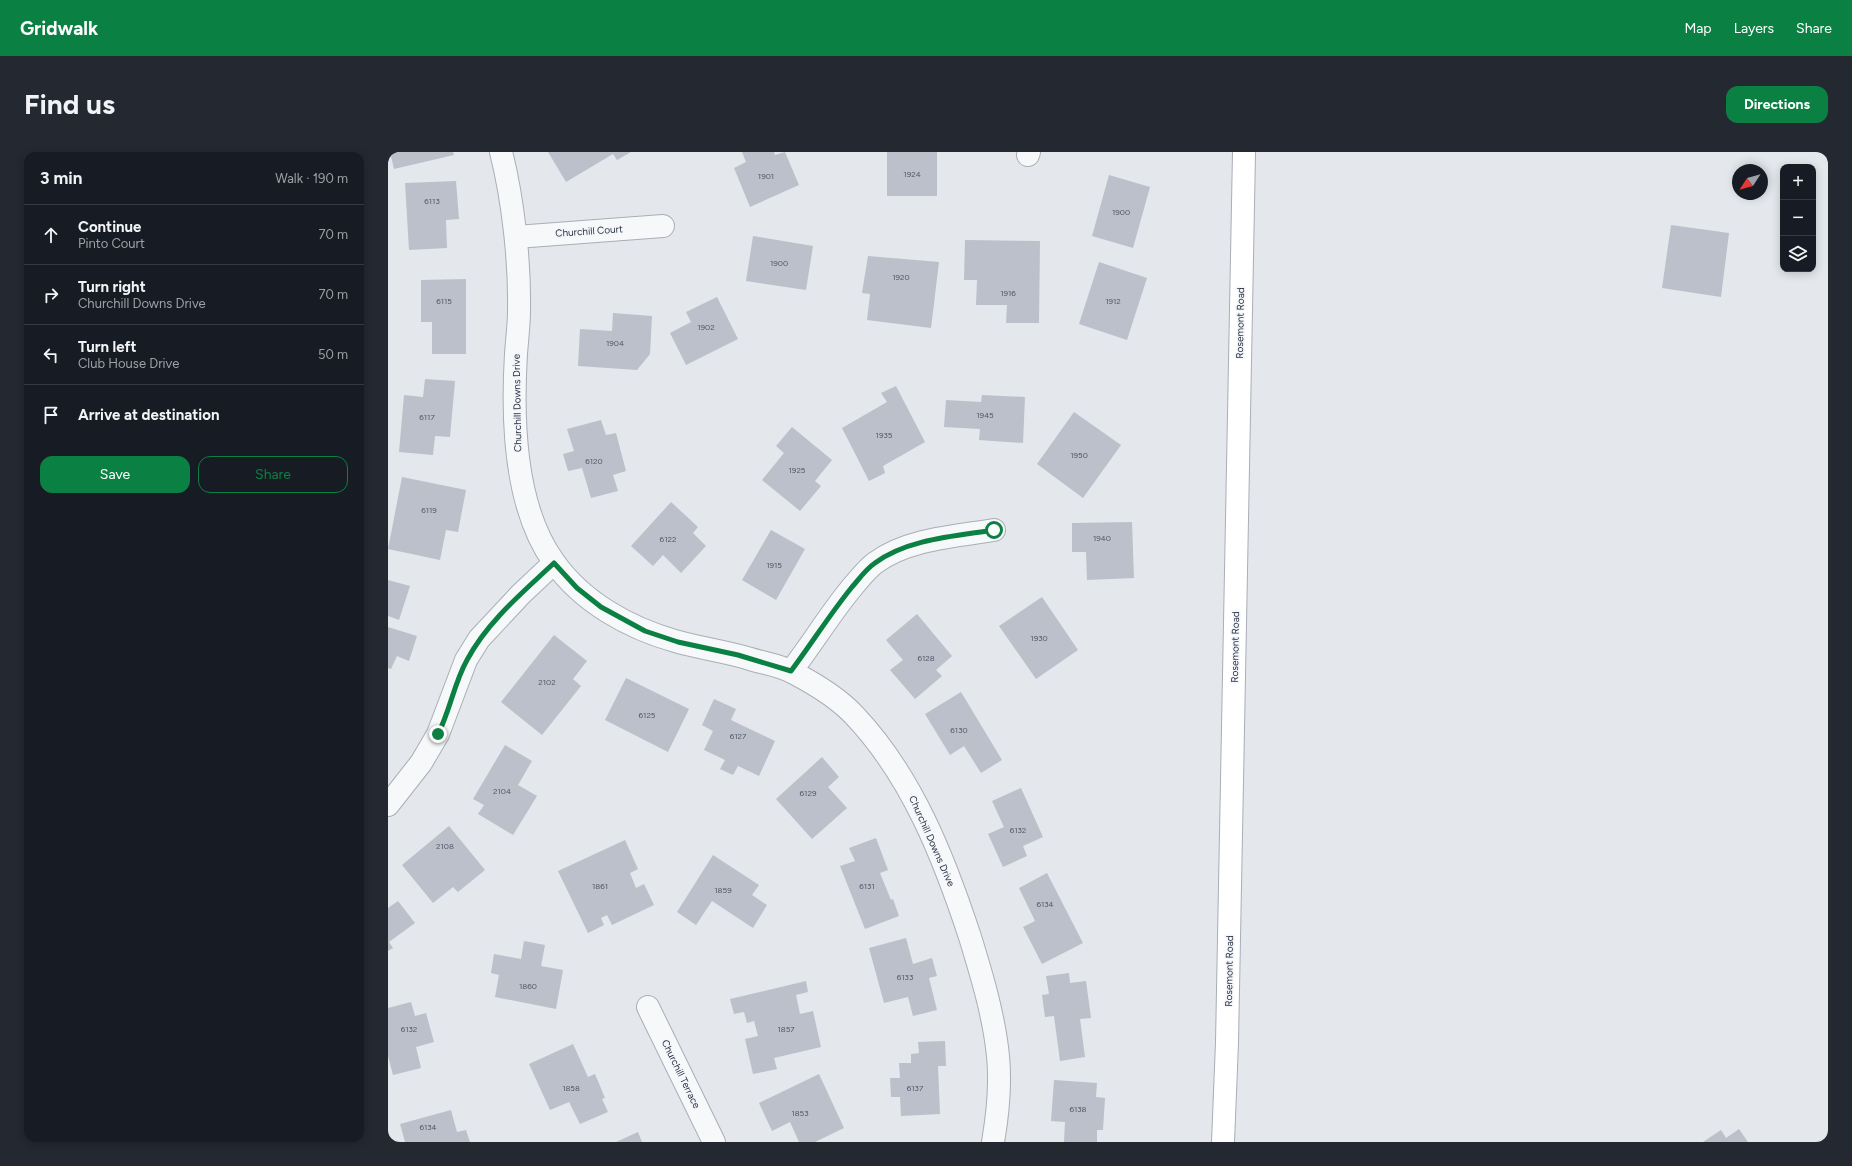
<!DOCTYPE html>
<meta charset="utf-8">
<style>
:root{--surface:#171b24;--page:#242831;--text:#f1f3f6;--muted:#9ea1a6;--line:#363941;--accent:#0b8043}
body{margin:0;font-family:Figtree,sans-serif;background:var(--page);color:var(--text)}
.controls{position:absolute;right:12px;top:12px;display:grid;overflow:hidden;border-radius:8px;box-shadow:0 2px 10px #0003}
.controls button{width:36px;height:36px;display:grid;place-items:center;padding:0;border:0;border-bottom:1px solid var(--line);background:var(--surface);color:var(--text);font:20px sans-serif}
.compass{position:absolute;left:1344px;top:12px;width:36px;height:36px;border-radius:50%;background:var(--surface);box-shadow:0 2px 10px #0003;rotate:234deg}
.stop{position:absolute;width:12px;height:12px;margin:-9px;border:3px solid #0b8043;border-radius:50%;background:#fff}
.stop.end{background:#0b8043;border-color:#fff;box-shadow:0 1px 4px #0008}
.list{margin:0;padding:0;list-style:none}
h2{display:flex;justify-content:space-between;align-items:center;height:52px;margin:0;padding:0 16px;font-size:17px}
h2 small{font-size:13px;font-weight:400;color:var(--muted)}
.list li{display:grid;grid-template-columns:26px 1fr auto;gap:12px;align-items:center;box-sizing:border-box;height:60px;padding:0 16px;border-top:1px solid var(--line)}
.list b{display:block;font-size:15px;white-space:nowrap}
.list p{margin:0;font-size:13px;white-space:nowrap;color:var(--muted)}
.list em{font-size:13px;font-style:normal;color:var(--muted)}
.actions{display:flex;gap:8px;padding:12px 16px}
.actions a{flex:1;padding:9px 0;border:1px solid var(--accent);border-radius:12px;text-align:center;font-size:14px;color:var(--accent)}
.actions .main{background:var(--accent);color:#fff}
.icon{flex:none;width:22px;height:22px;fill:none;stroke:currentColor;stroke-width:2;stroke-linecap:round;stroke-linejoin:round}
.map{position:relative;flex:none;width:1440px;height:990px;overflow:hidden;border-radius:12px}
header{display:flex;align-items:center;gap:24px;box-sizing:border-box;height:56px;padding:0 20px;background:var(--accent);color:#fff}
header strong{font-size:19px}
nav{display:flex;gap:22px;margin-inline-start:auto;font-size:14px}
.intro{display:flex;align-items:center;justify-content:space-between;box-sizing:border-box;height:96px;padding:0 24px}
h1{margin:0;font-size:28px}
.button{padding:10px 18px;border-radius:12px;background:var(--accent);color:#fff;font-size:14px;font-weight:700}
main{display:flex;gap:24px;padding:0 24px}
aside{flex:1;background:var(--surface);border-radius:12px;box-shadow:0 2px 10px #0003}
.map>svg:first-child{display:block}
</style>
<header>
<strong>Gridwalk</strong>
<nav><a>Map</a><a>Layers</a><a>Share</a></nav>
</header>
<div class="intro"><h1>Find us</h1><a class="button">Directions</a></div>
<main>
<aside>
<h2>3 min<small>Walk · 190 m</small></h2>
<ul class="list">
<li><svg class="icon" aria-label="ahead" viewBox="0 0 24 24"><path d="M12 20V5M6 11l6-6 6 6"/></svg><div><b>Continue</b><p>Pinto Court</p></div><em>70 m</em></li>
<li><svg class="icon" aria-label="right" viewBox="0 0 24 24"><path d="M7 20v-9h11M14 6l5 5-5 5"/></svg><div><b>Turn right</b><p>Churchill Downs Drive</p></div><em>70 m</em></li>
<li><svg class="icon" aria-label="left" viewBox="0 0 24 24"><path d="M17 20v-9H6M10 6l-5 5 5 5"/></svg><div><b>Turn left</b><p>Club House Drive</p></div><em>50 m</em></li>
<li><svg class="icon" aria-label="arrive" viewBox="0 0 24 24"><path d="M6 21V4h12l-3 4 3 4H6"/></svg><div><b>Arrive at destination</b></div></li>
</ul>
<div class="actions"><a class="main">Save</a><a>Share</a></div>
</aside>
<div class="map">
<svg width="1440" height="990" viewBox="0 0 1440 990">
<rect width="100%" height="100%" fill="#e4e7ec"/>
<g fill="#bbc0ca">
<polygon points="2,0 65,0 66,3 6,17"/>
<polygon points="160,0 243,0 229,8 225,2 178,30"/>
<polygon points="354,0 386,0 387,3 397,0 411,33 362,55 346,16 358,10"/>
<rect x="499" y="0" width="50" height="44"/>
<polygon points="721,23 762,35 745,96 704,84"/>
<polygon points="68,29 71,67 58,68 59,96 21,98 17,31"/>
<polygon points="1283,73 1341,81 1333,145 1274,136"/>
<polygon points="365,84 425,94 418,138 358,129"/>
<polygon points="577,88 652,89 651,171 618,171 619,153 588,153 589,128 576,128"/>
<polygon points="480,104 551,110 543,176 479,168 482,142 474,141"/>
<polygon points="711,110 759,126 739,188 691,172"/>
<polygon points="78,127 78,202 44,202 44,170 33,170 33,128"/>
<polygon points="329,145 350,187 298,213 282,181 303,170 298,160"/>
<polygon points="225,161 264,164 262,202 249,218 190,214 192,177 224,179"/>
<polygon points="37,227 67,229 62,285 47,284 45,303 11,300 16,243 35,245"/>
<polygon points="508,234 537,290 495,314 497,321 481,329 454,276 499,250 493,241"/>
<polygon points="594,243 637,245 635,291 591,288 592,277 556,275 558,248 593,250"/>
<polygon points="686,260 733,293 695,346 649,312"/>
<polygon points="213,268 218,283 228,281 238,319 225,323 230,339 203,346 194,316 180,319 175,302 186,299 179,277"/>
<polygon points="404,275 444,308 427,329 433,334 412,359 374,328 396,301 388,294"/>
<polygon points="14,325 78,338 70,380 58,378 52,408 0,397"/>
<polygon points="283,350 310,375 305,381 318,394 293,421 275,403 265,414 243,394"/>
<polygon points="744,370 746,426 699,428 698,400 684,400 684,371"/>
<polygon points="383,378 417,397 388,448 354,428"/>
<polygon points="0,428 22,434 11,468 0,464"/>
<polygon points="654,445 690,498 648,527 611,474"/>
<polygon points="529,462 564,504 548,518 554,524 527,547 502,518 515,508 498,488"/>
<polygon points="0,475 29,484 21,509 9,504 3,517 0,516"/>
<polygon points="166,483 199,509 185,527 193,534 154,583 113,550"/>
<polygon points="238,526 301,557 280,600 217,568"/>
<polygon points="573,540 614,608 593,621 576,594 562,603 537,562"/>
<polygon points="326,547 348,557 343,568 387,589 371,624 350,614 345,623 332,617 337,608 316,598 325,579 314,573"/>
<polygon points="117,593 144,609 130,633 149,644 125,683 90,662 96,653 85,647"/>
<polygon points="434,605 451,625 440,635 459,656 424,687 388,647"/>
<polygon points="633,636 655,685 635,694 639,704 615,715 600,682 616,675 604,649"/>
<polygon points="61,674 97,718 70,740 65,735 45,751 14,713"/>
<polygon points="488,686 500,718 492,721 503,748 505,747 511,764 477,777 452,714 467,709 461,696"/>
<polygon points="237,688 250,717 242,721 248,736 256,732 266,753 224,773 219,763 213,766 216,773 200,781 170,719"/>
<polygon points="325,703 371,733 364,743 379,753 365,776 324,749 308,773 289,760"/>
<polygon points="659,721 695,791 654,812 635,775 647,769 631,736"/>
<polygon points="10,749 27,771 1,790 5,796 0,799 0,756"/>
<polygon points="518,786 525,812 544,806 549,824 541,826 549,858 525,864 520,845 496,851 481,796"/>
<polygon points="136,789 157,793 153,814 175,818 168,857 107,845 111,823 103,821 106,802 133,807"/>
<polygon points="681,821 682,831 698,829 703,866 692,867 697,905 672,909 666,864 657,865 654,843 661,842 658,824"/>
<polygon points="418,829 420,840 408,843 412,862 425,859 433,895 386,906 389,917 365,922 357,887 370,884 366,869 359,871 356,860 346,862 342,847"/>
<polygon points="23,850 27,864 38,861 46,890 28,895 33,916 5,923 0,904 0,856"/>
<polygon points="557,889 558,914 550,914 552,962 513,964 512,945 503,945 502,926 512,926 511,911 523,911 523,902 531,901 530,890"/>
<polygon points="185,892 200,925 207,922 217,946 214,947 220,960 192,972 181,950 162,958 141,912"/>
<polygon points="431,922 456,976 427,990 411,990 402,970 384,979 371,951"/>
<polygon points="666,928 709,931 708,945 717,946 715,978 709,978 709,990 676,990 677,970 663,969"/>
<polygon points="63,958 69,980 78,978 82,990 17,990 12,972"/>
<polygon points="1351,977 1360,990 1315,990 1333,978 1338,986"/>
<polygon points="250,980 254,990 228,990"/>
</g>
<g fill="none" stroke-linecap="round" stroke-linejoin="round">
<g stroke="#a9aeb7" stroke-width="24">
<g id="street">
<path d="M113,0C125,47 132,110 131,159C131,173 129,187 128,202C124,267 126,355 166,410C194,450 241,476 287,489C311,496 335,499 359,506C374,511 392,513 406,521C427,532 450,546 466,563C524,624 556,706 582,785C594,824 606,864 610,904C613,934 610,961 605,990"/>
<polyline points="640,3 641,0"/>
<polyline points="128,85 275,74"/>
<path d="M403,519C425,491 443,460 466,433C473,425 479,417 487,411C519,387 568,384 606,378"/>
<polyline points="0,653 33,611 50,582 78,508 91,487 133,442 166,411"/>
<polyline points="260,855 326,990"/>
</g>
</g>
<g stroke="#a9aeb7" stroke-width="24">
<polyline id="secondary" points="835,990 839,891 856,0"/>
</g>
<use href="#street" stroke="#f7f8fa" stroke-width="22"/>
<use href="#secondary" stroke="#fff" stroke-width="22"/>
</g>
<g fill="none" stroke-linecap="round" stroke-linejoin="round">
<path stroke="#0b8043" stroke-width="5" d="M50,582C62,559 66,531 79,508C99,470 135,440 166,411L189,436L213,455L257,479L290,490L350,503L403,519C424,491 442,462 464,435C471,427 478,417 487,411C519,387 568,384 606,378"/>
</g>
<g text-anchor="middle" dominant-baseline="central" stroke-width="3" stroke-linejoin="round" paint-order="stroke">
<g font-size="8" fill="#4f5766">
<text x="524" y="22">1924</text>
<text x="378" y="24">1901</text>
<text x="44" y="49">6113</text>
<text x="733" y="60">1900</text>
<text x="391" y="111">1900</text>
<text x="513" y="125">1920</text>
<text x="620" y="141">1916</text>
<text x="56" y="149">6115</text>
<text x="725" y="149">1912</text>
<text x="318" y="175">1902</text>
<text x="227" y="191">1904</text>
<text x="597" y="263">1945</text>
<text x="39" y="265">6117</text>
<text x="496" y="283">1935</text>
<text x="691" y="303">1950</text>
<text x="206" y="309">6120</text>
<text x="409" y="318">1925</text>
<text x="41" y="358">6119</text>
<text x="714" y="386">1940</text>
<text x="280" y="387">6122</text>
<text x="386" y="413">1915</text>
<text x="651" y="486">1930</text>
<text x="538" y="506">6128</text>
<text x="159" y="530">2102</text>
<text x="259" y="563">6125</text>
<text x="571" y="578">6130</text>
<text x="350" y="584">6127</text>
<text x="114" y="639">2104</text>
<text x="420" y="641">6129</text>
<text x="630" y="678">6132</text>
<text x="57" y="694">2108</text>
<text x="212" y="734">1861</text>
<text x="479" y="734">6131</text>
<text x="335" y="738">1859</text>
<text x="657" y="752">6134</text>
<text x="517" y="825">6133</text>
<text x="140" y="834">1860</text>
<text x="21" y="877">6132</text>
<text x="398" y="877">1857</text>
<text x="183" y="936">1858</text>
<text x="527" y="936">6137</text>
<text x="690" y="957">6138</text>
<text x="412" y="961">1853</text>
<text x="40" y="975">6134</text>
</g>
<g font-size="10" fill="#2b3445" stroke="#f4f6f9">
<text transform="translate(201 79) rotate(-4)">Churchill Court</text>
<text transform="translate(852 171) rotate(-89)">Rosemont Road</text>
<text transform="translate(129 251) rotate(-91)">Churchill Downs Drive</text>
<text transform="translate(847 495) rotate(-89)">Rosemont Road</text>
<text transform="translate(544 689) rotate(66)">Churchill Downs Drive</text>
<text transform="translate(841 819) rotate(-89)">Rosemont Road</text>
<text transform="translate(293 922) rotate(64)">Churchill Terrace</text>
</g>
</g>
</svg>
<div class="controls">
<button>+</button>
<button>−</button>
<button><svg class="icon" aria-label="layers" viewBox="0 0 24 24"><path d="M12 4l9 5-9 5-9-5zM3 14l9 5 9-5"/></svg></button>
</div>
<svg class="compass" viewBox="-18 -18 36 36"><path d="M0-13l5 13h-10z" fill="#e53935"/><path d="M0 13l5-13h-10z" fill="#9ea1a6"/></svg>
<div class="stop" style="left:606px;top:378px"></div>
<div class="stop end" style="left:50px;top:582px"></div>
</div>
</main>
